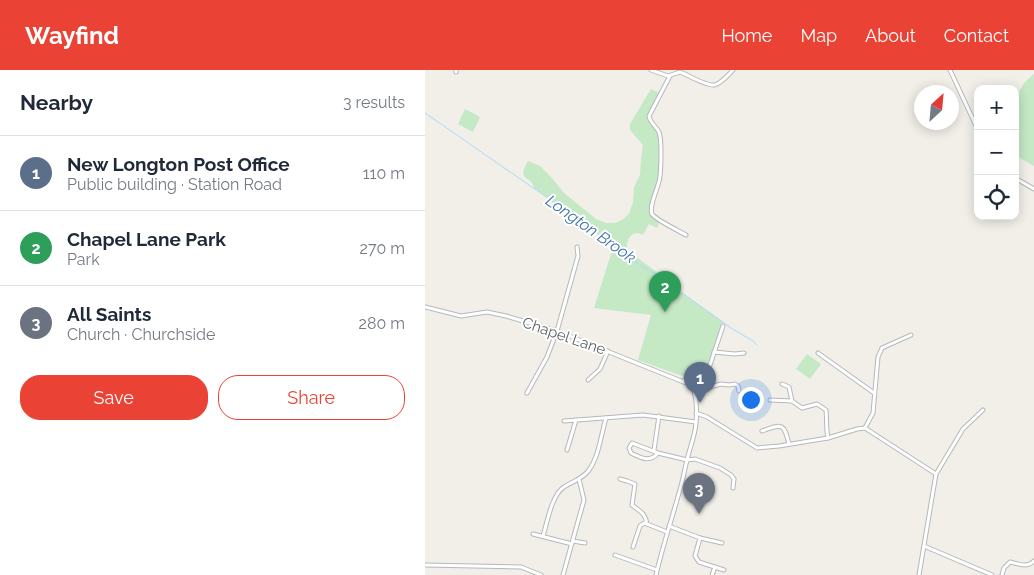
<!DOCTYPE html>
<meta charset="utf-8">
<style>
:root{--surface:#fff;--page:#f2f2f3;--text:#1f2937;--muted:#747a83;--line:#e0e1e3;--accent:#ea4335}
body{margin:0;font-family:Raleway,sans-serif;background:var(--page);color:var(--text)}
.controls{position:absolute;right:15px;top:15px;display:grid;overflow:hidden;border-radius:10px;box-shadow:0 2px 12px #0003}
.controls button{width:45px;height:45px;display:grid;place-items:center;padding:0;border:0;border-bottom:1px solid var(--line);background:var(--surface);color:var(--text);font:25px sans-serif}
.compass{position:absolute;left:489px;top:15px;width:45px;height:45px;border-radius:50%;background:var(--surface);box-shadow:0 2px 12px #0003;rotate:26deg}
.you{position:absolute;left:325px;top:329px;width:18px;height:18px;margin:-12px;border:4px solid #fff;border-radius:50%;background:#1a73e8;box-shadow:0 0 0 8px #1a73e833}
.badge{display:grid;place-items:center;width:32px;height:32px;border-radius:50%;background:var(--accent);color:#fff;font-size:16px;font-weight:700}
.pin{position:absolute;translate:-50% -41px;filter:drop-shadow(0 1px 2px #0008)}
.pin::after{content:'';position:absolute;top:26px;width:18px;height:15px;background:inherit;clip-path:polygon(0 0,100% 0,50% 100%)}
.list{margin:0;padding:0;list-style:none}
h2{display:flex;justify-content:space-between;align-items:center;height:65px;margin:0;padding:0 20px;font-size:21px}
h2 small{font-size:16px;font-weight:400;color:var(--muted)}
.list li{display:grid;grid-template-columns:32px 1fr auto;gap:15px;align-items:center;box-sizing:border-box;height:75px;padding:0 20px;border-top:1px solid var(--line)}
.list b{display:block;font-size:19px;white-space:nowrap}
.list p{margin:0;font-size:16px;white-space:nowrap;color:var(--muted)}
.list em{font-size:16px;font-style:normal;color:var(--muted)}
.actions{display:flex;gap:10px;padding:15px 20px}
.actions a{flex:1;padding:11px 0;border:1px solid var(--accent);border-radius:20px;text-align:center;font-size:18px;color:var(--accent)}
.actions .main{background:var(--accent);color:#fff}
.icon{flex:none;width:28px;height:28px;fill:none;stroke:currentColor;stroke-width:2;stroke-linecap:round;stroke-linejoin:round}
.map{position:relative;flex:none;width:609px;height:505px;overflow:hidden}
header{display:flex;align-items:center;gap:30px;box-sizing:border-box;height:70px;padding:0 25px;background:var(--accent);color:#fff}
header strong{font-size:24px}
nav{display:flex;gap:28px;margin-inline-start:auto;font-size:18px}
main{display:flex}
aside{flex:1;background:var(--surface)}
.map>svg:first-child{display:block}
</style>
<header>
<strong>Wayfind</strong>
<nav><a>Home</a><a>Map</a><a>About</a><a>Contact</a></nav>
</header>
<main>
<aside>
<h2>Nearby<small>3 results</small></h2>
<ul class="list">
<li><span class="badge" style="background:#5c6f8a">1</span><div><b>New Longton Post Office</b><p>Public building · Station Road</p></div><em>110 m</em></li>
<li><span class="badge" style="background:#2e9e5b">2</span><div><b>Chapel Lane Park</b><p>Park</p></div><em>270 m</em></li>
<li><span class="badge" style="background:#6b7280">3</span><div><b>All Saints</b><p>Church · Churchside</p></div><em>280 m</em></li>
</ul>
<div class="actions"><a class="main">Save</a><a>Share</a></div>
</aside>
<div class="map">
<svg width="609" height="505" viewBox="0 0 609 505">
<rect width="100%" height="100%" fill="#f1efe8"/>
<g fill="#c5e8c5">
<polygon points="609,4 609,96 590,85 590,29 599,13"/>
<path d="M226,19L234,23L223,45C223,54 232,59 234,67V107L225,139L234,153L232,158L224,154L218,165C207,159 201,169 202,180L245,212L244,214L213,193L297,251L298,256L285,295L257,306L213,290L226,245L169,238L186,184L191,178L200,183L109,118C106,104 91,112 103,91L115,96L127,108L139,123L171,149L181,153H190L197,150L204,144L208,132L209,117L215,105L216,89L218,75L205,60V54Z"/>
<polygon points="40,39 55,47 48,62 33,54"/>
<polygon points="382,284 396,294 385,309 371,299"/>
</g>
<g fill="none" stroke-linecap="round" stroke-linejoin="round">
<polyline stroke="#aadaff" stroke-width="1" points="0,43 130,133 131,136 162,156 214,194 235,207 306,258 328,271 332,275"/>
<g stroke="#b5b8bc" stroke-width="5">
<g id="minor">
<path d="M226,0L243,6L255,2C263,5 281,16 289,15C296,14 303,5 308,0"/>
<polyline points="525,0 553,60"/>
<polyline points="31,2 31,0"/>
<path d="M245,6L224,46C225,53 231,56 234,62C237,70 236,97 235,106C235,115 223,136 227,144C231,150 254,161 261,165"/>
<polyline points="590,108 609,119"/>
<path d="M0,237L36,246L62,242L81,246L132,261L266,315C272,323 272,343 271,353C270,366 265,377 262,390C260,397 259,405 257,412C249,443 238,474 231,505"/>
<polyline points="289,282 310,284 319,283"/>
<polyline points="393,283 449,323"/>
<polyline points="163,310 175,299 183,281"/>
<polyline points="259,311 262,305 264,303 285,295 298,256"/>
<polyline points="357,314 364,317 367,331"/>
<polyline points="270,321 296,314 304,315 310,314 313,316 314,321"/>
<polyline points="102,323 122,287 132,261 153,186 152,177"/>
<path d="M345,330L367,331L377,338L392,334L401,340C402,350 401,359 403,368"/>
<polyline points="271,343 282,347 332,378 354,376 403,368 432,359 440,358 511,404"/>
<polyline points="139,351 218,345 271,352"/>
<polyline points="440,358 448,343 453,287 457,278 486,265"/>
<path d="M337,361C358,353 359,354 364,374"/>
<polyline points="142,380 151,350"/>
<polyline points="229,380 234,346"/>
<path d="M233,383C225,393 216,388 206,383L204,378L207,373L233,383L262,390L270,389L295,398L306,405L309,409L308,418"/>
<path d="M195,409L202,411L210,414L207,435C215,442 220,442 222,454L242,462"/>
<polyline points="244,456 275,468 297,473"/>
<polyline points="108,464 147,474"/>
<path d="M118,466C122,453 127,424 139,417C148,411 158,409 164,400C174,386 176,365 181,348"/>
<polyline points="275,468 270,486 274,492 299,500"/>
<polyline points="148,471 160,473"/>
<polyline points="499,476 567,505"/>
<polyline points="208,477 215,456 219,453 222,454"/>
<polyline points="190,485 232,500"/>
<polyline points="0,495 96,497 116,505"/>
<polyline points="138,505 159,430 154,409"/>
<polyline points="287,505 290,497"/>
<polyline points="494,505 511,404 538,359 558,340"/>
<path d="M577,505L579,498L585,492C594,494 602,498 609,491"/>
</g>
</g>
<use href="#minor" stroke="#fff" stroke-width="3"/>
</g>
<g text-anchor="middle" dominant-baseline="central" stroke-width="4" stroke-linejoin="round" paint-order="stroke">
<g font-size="15" fill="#5f6368" stroke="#fff">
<text transform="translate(139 266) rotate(19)">Chapel Lane</text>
</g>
<g font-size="16" font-style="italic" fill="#4174aa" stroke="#fff">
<text transform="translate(166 159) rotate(35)">Longton Brook</text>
</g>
</g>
</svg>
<div class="controls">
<button>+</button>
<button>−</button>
<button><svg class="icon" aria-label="locate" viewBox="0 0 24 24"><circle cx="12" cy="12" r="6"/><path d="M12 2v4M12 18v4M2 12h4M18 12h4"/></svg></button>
</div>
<svg class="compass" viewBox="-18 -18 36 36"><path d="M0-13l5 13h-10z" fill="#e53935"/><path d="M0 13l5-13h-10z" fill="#747a83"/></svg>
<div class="you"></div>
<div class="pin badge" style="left:275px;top:333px;background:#5c6f8a">1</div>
<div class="pin badge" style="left:240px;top:242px;background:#2e9e5b">2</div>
<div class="pin badge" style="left:274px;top:444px;background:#6b7280">3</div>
</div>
</main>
